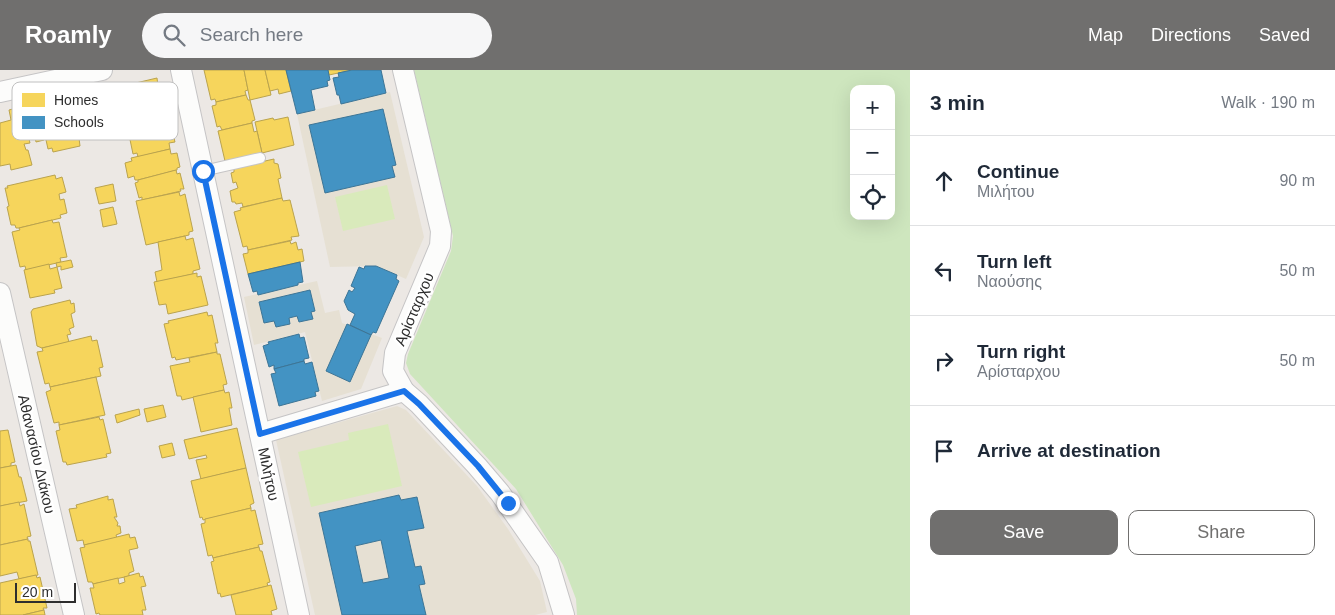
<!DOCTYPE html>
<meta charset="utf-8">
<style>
:root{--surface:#fff;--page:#f6f6f7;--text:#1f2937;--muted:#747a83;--line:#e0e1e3;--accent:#706f6e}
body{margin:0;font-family:Arial,sans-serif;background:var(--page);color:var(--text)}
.controls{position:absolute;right:15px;top:15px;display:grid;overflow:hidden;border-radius:10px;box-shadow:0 5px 20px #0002}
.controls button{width:45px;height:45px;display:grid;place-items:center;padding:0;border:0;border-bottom:1px solid var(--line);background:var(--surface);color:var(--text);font:25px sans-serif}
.scale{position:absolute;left:15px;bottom:12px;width:61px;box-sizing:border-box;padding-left:5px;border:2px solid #2e2e2e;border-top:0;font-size:14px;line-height:18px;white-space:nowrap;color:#2e2e2e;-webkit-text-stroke:4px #fff;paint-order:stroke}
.stop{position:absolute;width:15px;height:15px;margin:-11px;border:4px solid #1a73e8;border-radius:50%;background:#fff}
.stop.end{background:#1a73e8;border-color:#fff;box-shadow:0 1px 5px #0008}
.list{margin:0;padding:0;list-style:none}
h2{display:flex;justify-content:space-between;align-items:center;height:65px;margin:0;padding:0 20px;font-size:21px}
h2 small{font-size:16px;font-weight:400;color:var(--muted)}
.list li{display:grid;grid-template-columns:32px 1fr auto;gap:15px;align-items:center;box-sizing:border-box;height:90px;padding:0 20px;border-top:1px solid var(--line)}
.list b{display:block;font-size:19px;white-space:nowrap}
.list p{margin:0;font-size:16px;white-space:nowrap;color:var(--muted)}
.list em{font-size:16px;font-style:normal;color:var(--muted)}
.actions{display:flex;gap:10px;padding:15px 20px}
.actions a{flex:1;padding:11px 0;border:1px solid var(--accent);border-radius:10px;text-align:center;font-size:18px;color:var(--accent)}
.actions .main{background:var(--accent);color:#fff}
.icon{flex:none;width:28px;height:28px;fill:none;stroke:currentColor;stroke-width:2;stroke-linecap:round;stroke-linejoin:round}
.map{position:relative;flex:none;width:910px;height:545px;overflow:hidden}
header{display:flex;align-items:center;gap:30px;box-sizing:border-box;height:70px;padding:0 25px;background:var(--accent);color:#fff}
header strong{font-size:24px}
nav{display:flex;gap:28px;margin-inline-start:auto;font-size:18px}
.search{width:350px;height:45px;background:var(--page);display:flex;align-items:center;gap:12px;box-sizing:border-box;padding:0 18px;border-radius:28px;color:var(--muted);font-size:19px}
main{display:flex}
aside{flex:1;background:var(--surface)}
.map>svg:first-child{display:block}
</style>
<header>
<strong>Roamly</strong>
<div class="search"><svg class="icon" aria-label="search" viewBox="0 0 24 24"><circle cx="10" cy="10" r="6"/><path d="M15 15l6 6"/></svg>Search here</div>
<nav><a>Map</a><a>Directions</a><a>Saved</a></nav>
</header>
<main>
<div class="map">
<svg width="910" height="545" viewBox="0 0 910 545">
<rect width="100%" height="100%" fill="#ece8e4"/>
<g fill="#e6e0d3">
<polygon points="390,22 424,167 406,209 376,196 330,197 297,44"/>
<polygon points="317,211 325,243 339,240 342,253 382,268 361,319 322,331 305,262 254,275 244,227"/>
<polygon points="397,336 406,340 477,416 508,459 540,511 547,542 535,545 315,545 276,370"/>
</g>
<path fill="#cee6be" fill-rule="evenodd" d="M414,0H910V545H577L576,529L563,495L516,419L410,304L406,293L408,284L451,181L453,166ZM854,19H891V146H854Z"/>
<g fill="#d9eabb">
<polygon points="387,115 395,149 343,161 335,127"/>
<polygon points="388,354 402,416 311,437 298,382 349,370 348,363"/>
</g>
<g fill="#f6d55c" stroke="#baa34e">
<polygon points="204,0 244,0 248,20 245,21 246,25 216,32 215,29 211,30"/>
<polygon points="244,0 265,0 271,25 250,30"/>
<polygon points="265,0 286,0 291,21 279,24 278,19 270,21"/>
<polygon points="328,0 352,0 329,5"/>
<polygon points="157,8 158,16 161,16 166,37 163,38 164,40 121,50 114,20 123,18 123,16"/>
<polygon points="246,25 248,30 250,30 255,50 252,51 252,53 222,60 220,56 217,57 212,36 216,35 216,32"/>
<polygon points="69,27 75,51 78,51 82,67 79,68 80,76 53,82 52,78 48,79 39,38 42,38 41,33"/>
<polygon points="35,33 37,42 40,41 45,66 43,66 44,70 36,72 34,63 28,65 30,73 24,74 26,80 28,80 32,95 11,100 10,94 0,96 0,53 11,50 9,40"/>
<polygon points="164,40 164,42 167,42 175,72 169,73 170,79 138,87 137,83 133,84 128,60 123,61 121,50"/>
<polygon points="288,47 294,75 262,83 255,52 273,48 274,50"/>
<polygon points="252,53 254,62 257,61 262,83 225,91 218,61"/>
<polygon points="170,79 171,84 177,83 180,97 177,98 177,100 138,110 135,110 134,106 128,108 125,93 132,91 131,88"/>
<polygon points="274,89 274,93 278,94 281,108 278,109 282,128 243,137 242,133 236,134 235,132 232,132 230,121 238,118 236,112 233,113 231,103 234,102 234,98"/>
<polygon points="176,100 177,104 180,103 184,119 180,119 181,121 142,130 142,127 139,128 135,113 138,112 138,110"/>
<polygon points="55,105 56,109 62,107 66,122 59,124 60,130 64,129 67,143 60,145 61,148 19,158 16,158 15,155 11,155 7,137 9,136 5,118 8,118 7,116"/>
<polygon points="113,114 116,131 99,134 95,118"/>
<polygon points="179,122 180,126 185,124 193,161 189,162 189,165 146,175 136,131"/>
<polygon points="282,128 283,131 290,130 299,166 291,167 292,170 248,180 247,176 243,177 234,142 241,140 240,138"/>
<polygon points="113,137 117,154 103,157 100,140"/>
<polygon points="52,150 53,153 59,152 67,187 60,188 61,192 26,200 25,196 20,197 12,162 20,160 19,158"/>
<polygon points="185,166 186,170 193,168 200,199 193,201 193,204 157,212 155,202 162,200 158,172"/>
<polygon points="290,171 291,174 296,172 298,180 302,179 304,191 248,204 243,184 248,183 248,180"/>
<polygon points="71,190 73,197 61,200 61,196 57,197 56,193"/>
<polygon points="49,194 50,199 57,197 62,218 54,220 55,223 30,228 24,200"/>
<polygon points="197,203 197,207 201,206 208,235 168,244 166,234 159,235 154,212"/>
<polygon points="70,230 71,234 74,233 75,242 71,244 74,257 69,259 71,264 67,265 69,272 42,278 37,276 31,242 33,239"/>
<polygon points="207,242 208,246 212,245 218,273 215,273 217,282 176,290 175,287 172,288 164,254 169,253 168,251"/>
<polygon points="91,266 92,271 97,270 103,297 99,298 101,306 50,317 49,313 45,314 37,282 43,281 42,278"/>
<polygon points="217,282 217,284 220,284 227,314 223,315 224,320 182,330 181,326 177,326 170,296 190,292 189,288"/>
<polygon points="96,307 105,345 59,355 59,352 54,353 46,322 51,320 50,317"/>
<polygon points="224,320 225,323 229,322 232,338 229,338 232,355 201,362 193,327"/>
<polygon points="163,335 166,347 147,352 144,339"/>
<polygon points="139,339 140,345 117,353 115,345"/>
<polygon points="99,347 100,350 103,349 111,383 106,384 107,387 67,395 66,392 63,392 56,361 60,360 59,355"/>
<polygon points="237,358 246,398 201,409 196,390 207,388 206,385 189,389 184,370"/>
<polygon points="8,360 15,392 11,393 11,396 0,398 0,361"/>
<polygon points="172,373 175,385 162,388 159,376"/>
<polygon points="16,395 19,407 21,407 27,431 0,436 0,398"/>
<polygon points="246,398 254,433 250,435 251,438 203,450 202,447 200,448 191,411"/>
<polygon points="108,426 108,430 113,429 117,447 114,447 118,453 117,456 120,456 121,463 116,465 117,468 84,475 83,470 77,471 69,439 77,438 76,435"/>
<polygon points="19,432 20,436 24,434 31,466 27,467 28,469 0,475 0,436"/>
<polygon points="251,438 251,441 255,440 263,474 258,475 259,477 213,488 212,485 208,486 201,454 205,453 205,449"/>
<polygon points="129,464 130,468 135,467 138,478 129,480 134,501 129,503 129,506 93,514 92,512 88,512 80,478 85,477 84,475"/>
<polygon points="28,469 28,471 30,471 38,505 19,509 17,502 0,506 0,475"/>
<polygon points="259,477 260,481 262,481 270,512 267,513 268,516 221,527 220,523 218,524 211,492 214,491 213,488"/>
<polygon points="139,503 140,507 143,506 146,516 141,517 146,540 142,540 143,545 100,545 99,543 96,544 90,518 94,518 93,514 118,508 119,514 125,512 124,507"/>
<polygon points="36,505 37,508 40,507 47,538 43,538 44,540 23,545 0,545 0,513"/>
<polygon points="271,515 277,539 271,541 272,545 236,545 231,525"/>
<polygon points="44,540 45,545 23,545"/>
</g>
<g fill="#4393c3" stroke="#3d7596" fill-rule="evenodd">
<polygon points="286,0 328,0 330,10 327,11 328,16 311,20 315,40 297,44"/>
<polygon points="352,0 381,0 386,23 341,34 339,25 337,25 333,8 339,7 338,3"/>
<polygon points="383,39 396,95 392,96 395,107 325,123 309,55"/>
<polygon points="300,192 303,212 298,213 298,215 258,225 257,221 253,222 248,204"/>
<polygon points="365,196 376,196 397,205 396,209 399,211 376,263 373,262 371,265 350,255 355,244 348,240 344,231 349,220 352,222 355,218 351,216 359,197 364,199"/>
<polygon points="310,220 315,241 311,242 313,249 299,252 297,246 289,248 290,254 276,257 274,251 264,253 259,232"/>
<polygon points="347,254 371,265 350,312 326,301"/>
<polygon points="299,264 300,268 304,267 309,288 304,289 304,291 274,299 274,295 269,297 263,276 269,274 268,272"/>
<polygon points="304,291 305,294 312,292 319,321 315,322 316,326 279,336 271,304 276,303 274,299"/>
<path d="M399,425L401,430L417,427L424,458L407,461L415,497L421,496L425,514L419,515L426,545H342L319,443ZM381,470L389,508L363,513L355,476Z"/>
</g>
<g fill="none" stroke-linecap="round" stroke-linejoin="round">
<g stroke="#c5c4c5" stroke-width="12">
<polyline id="lane" points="203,101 260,88"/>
</g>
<g stroke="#c5c4c5" stroke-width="22">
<g id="street">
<polyline points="181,0 299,545"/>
<polyline points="403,0 441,161 440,176 395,283 393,301 404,321 419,334 477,396 500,423 548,492 564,545"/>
<polyline points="0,22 102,0"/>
<polyline points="0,223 74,545"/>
<polyline points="260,364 404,321"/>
</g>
</g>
<use href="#lane" stroke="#fcfcfb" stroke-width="10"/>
<use href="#street" stroke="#fcfcfb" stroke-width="20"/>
</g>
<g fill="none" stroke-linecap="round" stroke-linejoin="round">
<polyline stroke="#1a73e8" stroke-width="6" points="203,101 260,364 404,321 419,334 478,396 508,433"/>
</g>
<g text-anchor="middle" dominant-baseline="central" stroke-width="5" stroke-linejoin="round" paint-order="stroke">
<g font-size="15" fill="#2e2e2e" stroke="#fff">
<text transform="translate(414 239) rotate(-67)">Αρίσταρχου</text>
<text transform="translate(37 384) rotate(77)">Αθανασίου Διάκου</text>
<text transform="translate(269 404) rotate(78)">Μιλήτου</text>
</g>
</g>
<rect x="12" y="12" width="166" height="58" rx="8" fill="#fff" stroke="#c0c0c0" stroke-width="1"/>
<rect x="22" y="23" width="23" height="14" fill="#f6d55c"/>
<rect x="22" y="46" width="23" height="13" fill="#4393c3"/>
<g font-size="14" fill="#2e2e2e">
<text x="54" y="35">Homes</text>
<text x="54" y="57">Schools</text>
</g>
</svg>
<div class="controls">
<button>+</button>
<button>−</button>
<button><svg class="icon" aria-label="locate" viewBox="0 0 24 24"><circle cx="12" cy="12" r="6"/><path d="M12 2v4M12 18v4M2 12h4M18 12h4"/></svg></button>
</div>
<div class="scale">20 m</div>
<div class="stop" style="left:203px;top:101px"></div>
<div class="stop end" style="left:508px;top:433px"></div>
</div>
<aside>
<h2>3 min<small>Walk · 190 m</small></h2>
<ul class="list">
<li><svg class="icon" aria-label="ahead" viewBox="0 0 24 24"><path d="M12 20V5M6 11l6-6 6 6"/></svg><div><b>Continue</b><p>Μιλήτου</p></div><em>90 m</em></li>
<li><svg class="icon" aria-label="left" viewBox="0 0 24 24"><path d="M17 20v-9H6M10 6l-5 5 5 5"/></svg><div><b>Turn left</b><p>Ναούσης</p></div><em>50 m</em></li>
<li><svg class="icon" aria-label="right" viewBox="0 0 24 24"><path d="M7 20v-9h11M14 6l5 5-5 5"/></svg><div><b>Turn right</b><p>Αρίσταρχου</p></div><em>50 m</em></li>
<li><svg class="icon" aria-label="arrive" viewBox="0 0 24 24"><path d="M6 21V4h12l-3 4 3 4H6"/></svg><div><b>Arrive at destination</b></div></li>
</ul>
<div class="actions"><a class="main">Save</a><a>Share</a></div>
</aside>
</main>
